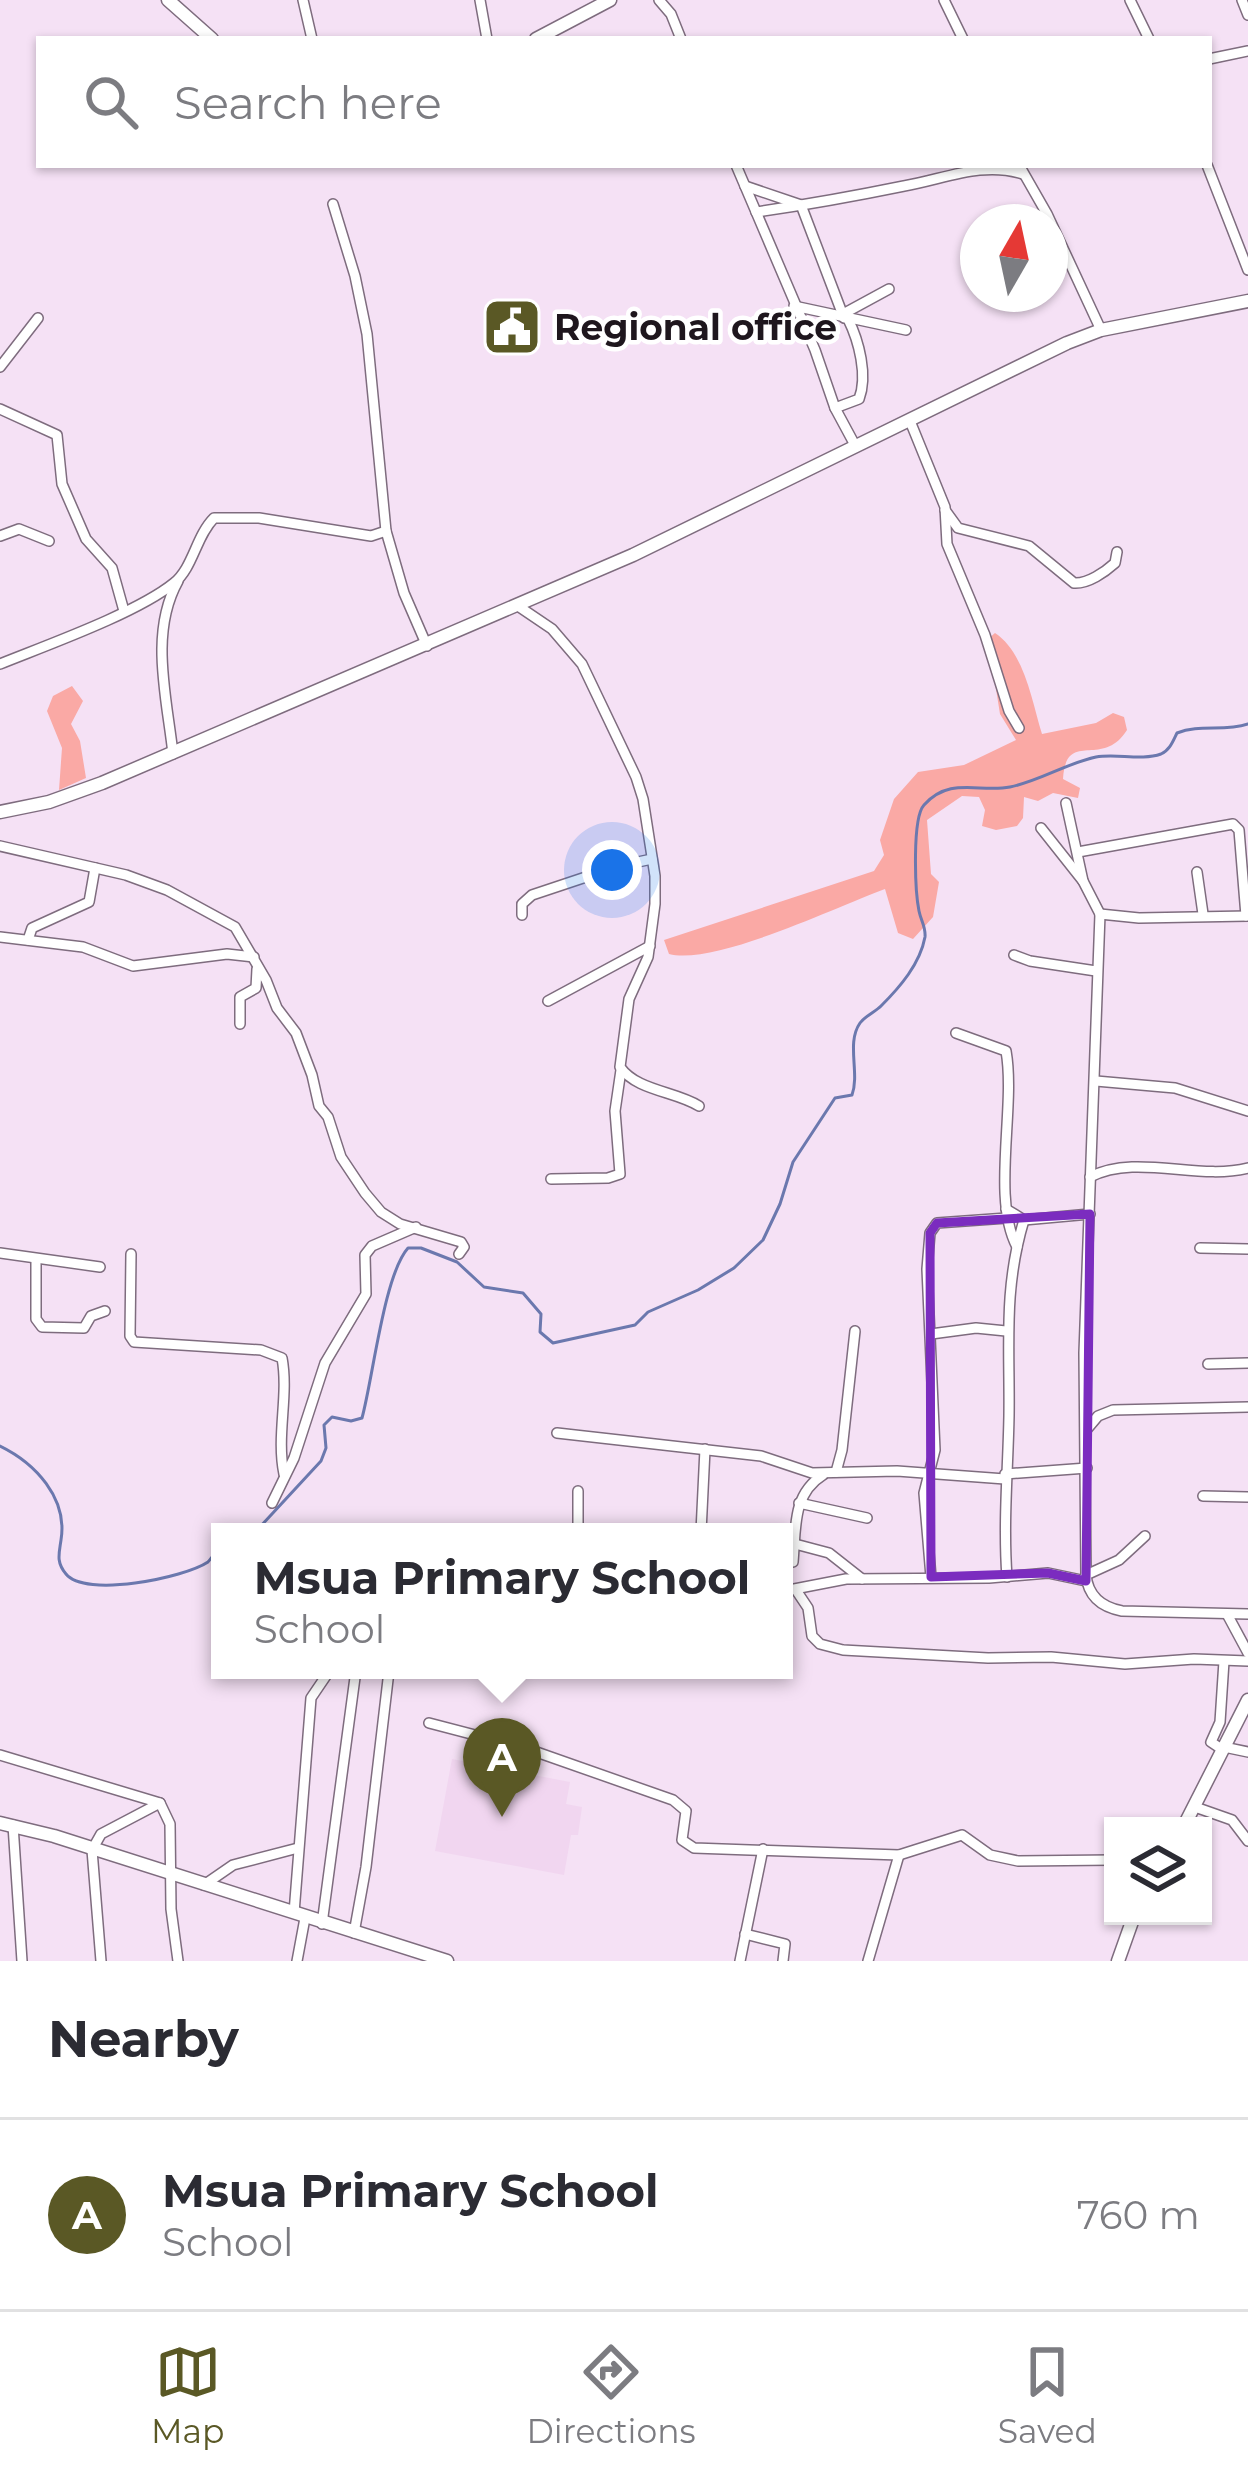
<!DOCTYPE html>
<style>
:root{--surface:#fff;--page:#f7f7f7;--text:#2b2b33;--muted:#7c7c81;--line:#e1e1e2;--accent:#5a5825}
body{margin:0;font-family:Montserrat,sans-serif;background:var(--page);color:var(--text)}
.controls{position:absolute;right:36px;bottom:36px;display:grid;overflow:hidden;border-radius:0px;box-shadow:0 3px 9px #0004}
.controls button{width:108px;height:108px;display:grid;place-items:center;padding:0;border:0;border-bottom:3px solid var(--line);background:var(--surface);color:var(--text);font:60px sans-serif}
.compass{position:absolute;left:960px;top:204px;width:108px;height:108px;border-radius:50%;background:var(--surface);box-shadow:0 3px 9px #0004;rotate:9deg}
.you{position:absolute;left:612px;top:870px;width:42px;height:42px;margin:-30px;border:9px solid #fff;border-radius:50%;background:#1a73e8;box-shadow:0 0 0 18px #1a73e833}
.badge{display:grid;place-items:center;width:78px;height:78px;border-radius:50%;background:var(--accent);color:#fff;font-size:39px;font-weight:700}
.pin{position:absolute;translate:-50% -99px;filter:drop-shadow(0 3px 6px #0008)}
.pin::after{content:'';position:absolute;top:63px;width:42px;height:36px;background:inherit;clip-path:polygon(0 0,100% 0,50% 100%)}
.popup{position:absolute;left:211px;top:1523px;width:582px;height:156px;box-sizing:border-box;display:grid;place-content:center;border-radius:0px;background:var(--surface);filter:drop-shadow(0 3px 9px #0005);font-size:39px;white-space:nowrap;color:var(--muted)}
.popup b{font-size:45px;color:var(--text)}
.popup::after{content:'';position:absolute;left:50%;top:100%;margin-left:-24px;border:24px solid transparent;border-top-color:var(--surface)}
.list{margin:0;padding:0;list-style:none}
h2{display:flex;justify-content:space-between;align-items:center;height:156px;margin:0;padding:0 48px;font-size:51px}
h2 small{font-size:39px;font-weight:400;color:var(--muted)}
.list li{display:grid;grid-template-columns:78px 1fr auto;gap:36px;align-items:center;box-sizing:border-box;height:192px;padding:0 48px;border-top:3px solid var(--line)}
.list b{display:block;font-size:45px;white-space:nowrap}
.list p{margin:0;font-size:39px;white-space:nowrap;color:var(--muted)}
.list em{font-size:39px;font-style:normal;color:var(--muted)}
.icon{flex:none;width:66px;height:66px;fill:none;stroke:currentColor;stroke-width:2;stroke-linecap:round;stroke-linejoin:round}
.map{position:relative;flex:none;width:1248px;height:1961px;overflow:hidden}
.search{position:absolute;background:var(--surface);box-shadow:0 3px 9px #0004;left:36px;right:36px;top:36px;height:132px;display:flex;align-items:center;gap:30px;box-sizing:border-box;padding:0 42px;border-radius:0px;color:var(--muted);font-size:45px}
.sheet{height:348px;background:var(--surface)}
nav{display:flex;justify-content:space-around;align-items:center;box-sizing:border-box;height:168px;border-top:3px solid var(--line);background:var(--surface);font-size:33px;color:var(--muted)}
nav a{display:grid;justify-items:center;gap:6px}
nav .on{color:var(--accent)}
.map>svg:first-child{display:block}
</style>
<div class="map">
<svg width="1248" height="1961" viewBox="0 0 1248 1961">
<rect width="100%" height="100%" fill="#f5e1f5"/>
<polygon fill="#f1d6f0" points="452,1759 570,1782 566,1804 582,1807 578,1835 571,1835 564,1875 435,1851"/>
<g fill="#faa9a5">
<path d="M995,633C1025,653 1032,702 1042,734L1096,723L1113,713L1124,717L1127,730C1102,770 1066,728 1063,779L1080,788L1078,798L1053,793L1038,801L1024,797L1023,818L1017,826L996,830L982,826L985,810L979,797L962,796L927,820L931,874L939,882L933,917L913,939L898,933L885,889C836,907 714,966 669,954L664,940L874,871L884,855L880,840L894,799L918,772L964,765L1016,740L1000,714L988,639Z"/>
<polygon points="72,686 83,701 71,724 80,741 86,778 59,790 62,748 47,711 53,696"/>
</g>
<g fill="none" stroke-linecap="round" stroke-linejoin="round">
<g stroke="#6b78ae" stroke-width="3">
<path d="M0,1446C35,1463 68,1498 61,1540C59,1554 56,1562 66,1574C85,1598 184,1578 208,1562C209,1561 219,1548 220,1548"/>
<path d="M250,1532L259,1528L321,1461L326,1448L324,1425L332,1417L351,1421L362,1418C373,1378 384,1275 408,1248H421L457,1262L484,1287L523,1293L541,1314L540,1332L553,1343L635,1325L648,1312L698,1290L734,1268L763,1240L780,1204L793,1162L835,1098L852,1095C860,1073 846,1043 860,1023C865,1016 875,1012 881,1006C900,987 920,964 925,937C926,927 921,921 919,911C915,891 912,818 924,805C950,776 979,793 1010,787C1040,781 1067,763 1096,757C1116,753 1141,761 1161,754C1170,750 1173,741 1177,733C1200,724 1224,732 1248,724"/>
</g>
<g stroke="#7e6c7e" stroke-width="12">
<g id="minor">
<polyline points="303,0 312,39"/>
<polyline points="480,0 487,39"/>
<polyline points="659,0 671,14 681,39"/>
<polyline points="944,0 963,39"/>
<polyline points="1130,0 1149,39"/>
<polyline points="1242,0 1248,15"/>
<polyline points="1209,59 1248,51"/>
<polyline points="736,165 815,350 835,408 856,447"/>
<polyline points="1019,165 1047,214 1101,330"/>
<polyline points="1207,165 1248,270"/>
<polyline points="745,186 801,205 844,318"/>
<polyline points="333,204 355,276 367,334 386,531 404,593 427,646"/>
<path d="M756,212C805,205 855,196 904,186C945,179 982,161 1023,174"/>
<polyline points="794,306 906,330"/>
<polyline points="843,314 889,289"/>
<polyline points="0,367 38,318"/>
<path d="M835,408L859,399C868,376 859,341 848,319"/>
<polyline points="0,409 57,435 62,484 86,539 112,568 124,611"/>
<polyline points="910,421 945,507 947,544 985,635 1009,711 1019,728"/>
<path d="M945,510L958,528L1029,546L1074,583C1088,584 1105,572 1115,563L1117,552"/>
<polyline points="0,536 19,529 49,541"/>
<path d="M518,606L552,629L582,664L636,777L643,799L655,876V904L648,957L629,999L620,1067C637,1091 675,1091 699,1106"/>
<path d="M0,664C47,645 137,613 174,583C193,568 196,536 214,518H259L371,536L386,531"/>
<path d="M173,754C167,698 149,633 178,581"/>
<polyline points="1066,803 1083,881 1100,914"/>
<polyline points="1041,828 1083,881"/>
<polyline points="0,846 126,875 167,890 235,927 266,980 277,1008 296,1033 312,1075 319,1106 328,1117 341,1157 365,1193 381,1212 400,1224 461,1242 464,1247 459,1254"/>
<polyline points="1078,852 1233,824 1239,830 1246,916"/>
<polyline points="1197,872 1203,914"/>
<polyline points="522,915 522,904 532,895 619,866 652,859"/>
<path d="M1248,916L1139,918L1100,914L1084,1353L1086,1575C1088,1596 1101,1607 1122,1611L1248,1614"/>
<polyline points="0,937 83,947 133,966 227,954 254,957"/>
<polyline points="28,940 32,928 89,902 95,868"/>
<polyline points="1014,955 1030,961 1096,971"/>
<polyline points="548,1001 650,946"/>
<polyline points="240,1024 240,997 256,988 257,969"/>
<path d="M956,1033L1006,1051C1016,1107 991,1198 1017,1247"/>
<polyline points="1096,1081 1175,1088 1248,1111"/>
<path d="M1090,1177C1137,1153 1197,1181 1248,1168"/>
<polyline points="551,1179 608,1178 620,1174 615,1111 621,1070"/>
<polyline points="1006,1209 1024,1220 1090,1214"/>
<polyline points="1200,1248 1248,1249"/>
<polyline points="0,1253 100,1267"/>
<path d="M131,1254L130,1336L134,1342L261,1350L282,1358C289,1396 276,1435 284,1474"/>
<polyline points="36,1259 36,1319 42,1327 84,1328 91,1316 105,1311"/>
<polyline points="931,1334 976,1328 1006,1331"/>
<polyline points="1208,1364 1248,1363"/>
<polyline points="1087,1429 1098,1416 1113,1410 1248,1407"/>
<polyline points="557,1433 761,1456 812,1473 897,1471 1005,1479"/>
<polyline points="836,1472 842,1450 855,1331"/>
<polyline points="1005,1474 1087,1468"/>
<polyline points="1203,1496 1248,1497"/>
<polyline points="272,1503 294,1458 325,1363 366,1294 365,1255 372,1246 416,1227"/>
<polyline points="799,1503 867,1518"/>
<polyline points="578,1532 578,1491"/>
<polyline points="701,1532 705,1449"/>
<polyline points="795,1544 829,1553 862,1579"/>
<path d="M793,1562C796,1529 792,1494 823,1475"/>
<polyline points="1086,1575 1119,1560 1145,1536"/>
<polyline points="931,1577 924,1493 935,1450 927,1269 930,1233 937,1223 1007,1218"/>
<path d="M1007,1577C1003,1523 1008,1470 1009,1416C1010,1346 1003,1290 1024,1220"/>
<polyline points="796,1590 808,1608 812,1636 820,1644 843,1650 988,1658 1051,1657 1125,1664 1194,1659 1248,1661"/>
<polyline points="784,1591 846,1579 989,1578 1048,1573 1086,1581"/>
<polyline points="1227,1614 1248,1653"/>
<polyline points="429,1723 525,1748 673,1800 686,1811 682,1840 694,1848 899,1855 962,1835 990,1855 1018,1861 1113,1860"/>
<polyline points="1224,1747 1248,1752"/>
<polyline points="1223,1750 1211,1742 1220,1722 1224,1661"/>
<polyline points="0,1755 160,1803 170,1824 171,1909 178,1961"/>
<polyline points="1195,1807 1232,1820 1248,1841"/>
<polyline points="13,1825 22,1961"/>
<polyline points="204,1885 233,1865 298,1848"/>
<polyline points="294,1913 311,1698 330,1670"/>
<polyline points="322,1924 356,1670"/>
<polyline points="354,1933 366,1867 389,1671"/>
<polyline points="745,1934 785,1944 783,1961"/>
<polyline points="101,1961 92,1850 101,1834 160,1803"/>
<polyline points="297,1961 305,1918"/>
<polyline points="740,1961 763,1849"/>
<polyline points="868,1961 899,1855"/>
</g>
</g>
<g stroke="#7e6c7e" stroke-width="15">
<g id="tertiary">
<polyline points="168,0 212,39"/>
<polyline points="536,39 610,0"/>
<polyline points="0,812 49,802 102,783 633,555 1067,343 1101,330 1248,301"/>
<polyline points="0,1823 54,1836 447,1961"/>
<polyline points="1184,1826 1248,1700"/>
<polyline points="1118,1961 1134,1916"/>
</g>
</g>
<use href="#minor" stroke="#fff" stroke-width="9"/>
<use href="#tertiary" stroke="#fff" stroke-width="12"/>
</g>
<path fill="none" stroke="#7b2cbf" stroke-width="9" stroke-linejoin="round" d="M1090,1214L1086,1581L1048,1573L931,1577L930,1233L937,1223Z"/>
<defs>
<g id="civic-square" transform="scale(3)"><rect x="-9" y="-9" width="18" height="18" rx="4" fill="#5a5825" stroke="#fff"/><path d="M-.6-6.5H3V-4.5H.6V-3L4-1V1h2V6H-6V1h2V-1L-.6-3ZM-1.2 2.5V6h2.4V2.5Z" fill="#fff"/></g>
</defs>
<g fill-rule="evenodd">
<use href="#civic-square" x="512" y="327"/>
</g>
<g text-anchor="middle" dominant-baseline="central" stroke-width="9" stroke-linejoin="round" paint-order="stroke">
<g font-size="36" font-weight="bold" fill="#1e161d" stroke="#fff" text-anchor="start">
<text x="554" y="327">Regional office</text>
</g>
</g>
</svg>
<div class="controls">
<button><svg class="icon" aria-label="layers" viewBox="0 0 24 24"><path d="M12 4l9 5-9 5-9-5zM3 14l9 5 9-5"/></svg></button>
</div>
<svg class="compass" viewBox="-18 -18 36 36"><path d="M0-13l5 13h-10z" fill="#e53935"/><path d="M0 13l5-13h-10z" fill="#7c7c81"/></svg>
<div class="you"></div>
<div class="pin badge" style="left:502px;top:1817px">A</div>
<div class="popup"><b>Msua Primary School</b>School</div>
<div class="search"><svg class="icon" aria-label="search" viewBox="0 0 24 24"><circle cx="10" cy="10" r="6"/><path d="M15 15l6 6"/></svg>Search here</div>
</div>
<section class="sheet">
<h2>Nearby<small></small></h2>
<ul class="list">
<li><span class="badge">A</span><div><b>Msua Primary School</b><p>School</p></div><em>760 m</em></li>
</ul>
</section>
<nav>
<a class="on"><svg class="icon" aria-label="map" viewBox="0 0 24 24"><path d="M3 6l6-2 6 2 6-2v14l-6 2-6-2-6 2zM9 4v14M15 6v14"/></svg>Map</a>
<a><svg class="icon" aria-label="directions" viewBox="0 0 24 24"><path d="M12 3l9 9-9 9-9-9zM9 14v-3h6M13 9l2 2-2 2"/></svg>Directions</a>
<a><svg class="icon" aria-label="saved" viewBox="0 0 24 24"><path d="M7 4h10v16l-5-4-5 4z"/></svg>Saved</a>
</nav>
